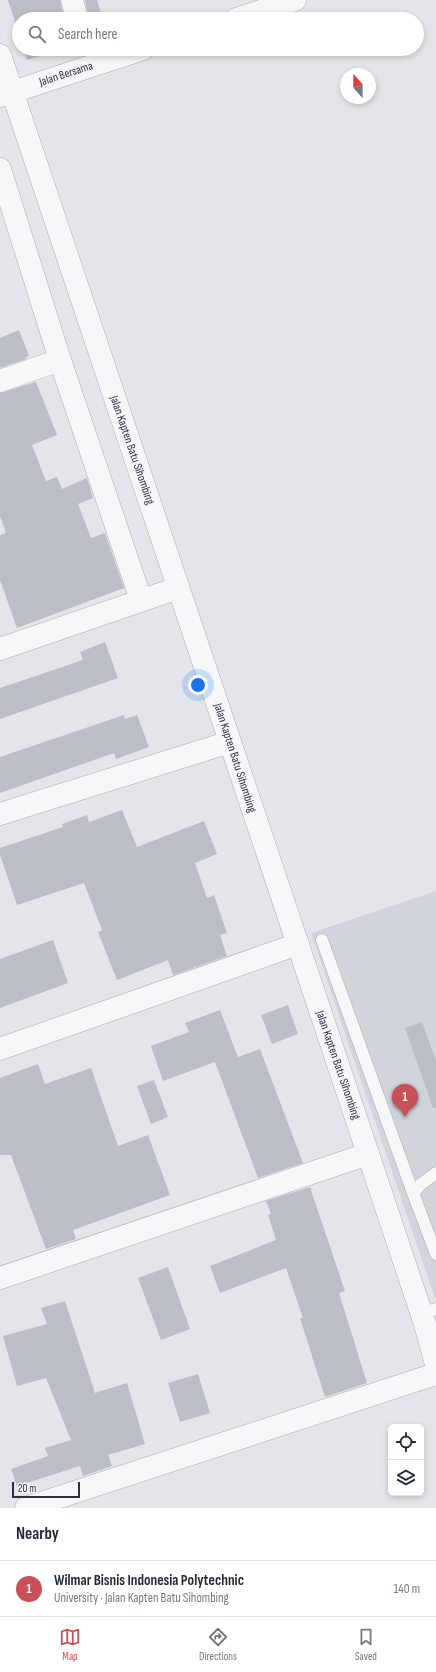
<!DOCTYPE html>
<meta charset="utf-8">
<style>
:root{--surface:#fff;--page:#f2f2f3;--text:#1f2937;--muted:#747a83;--line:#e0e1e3;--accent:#c85056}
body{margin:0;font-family:"Sofia Sans Condensed",sans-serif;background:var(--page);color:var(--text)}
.controls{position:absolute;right:12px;bottom:12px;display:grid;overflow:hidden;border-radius:6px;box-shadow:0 2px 6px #0003}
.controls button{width:36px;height:36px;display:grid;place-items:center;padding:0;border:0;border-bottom:1px solid var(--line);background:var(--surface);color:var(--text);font:20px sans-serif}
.compass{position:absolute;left:340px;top:68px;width:36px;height:36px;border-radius:50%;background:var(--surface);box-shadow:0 2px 6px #0003;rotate:339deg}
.scale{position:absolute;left:12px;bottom:10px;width:68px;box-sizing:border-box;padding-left:4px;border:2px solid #2c3242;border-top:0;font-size:11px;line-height:14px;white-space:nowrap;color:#2c3242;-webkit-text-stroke:3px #f3f5f8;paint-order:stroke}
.you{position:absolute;left:198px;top:685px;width:14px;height:14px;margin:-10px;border:3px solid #fff;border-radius:50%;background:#1a73e8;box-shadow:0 0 0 6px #1a73e833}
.badge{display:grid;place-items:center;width:26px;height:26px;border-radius:50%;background:var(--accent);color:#fff;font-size:13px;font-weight:700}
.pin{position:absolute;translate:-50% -33px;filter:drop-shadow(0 1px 2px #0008)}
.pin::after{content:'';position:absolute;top:21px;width:14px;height:12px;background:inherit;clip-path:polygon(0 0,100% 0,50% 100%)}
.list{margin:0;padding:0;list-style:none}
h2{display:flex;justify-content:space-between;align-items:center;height:52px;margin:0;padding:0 16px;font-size:17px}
h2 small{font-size:13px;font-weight:400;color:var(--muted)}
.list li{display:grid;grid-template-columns:26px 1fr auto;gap:12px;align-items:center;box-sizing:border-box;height:56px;padding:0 16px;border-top:1px solid var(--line)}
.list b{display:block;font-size:15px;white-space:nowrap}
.list p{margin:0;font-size:13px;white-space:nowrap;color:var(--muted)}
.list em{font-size:13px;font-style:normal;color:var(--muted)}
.icon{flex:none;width:22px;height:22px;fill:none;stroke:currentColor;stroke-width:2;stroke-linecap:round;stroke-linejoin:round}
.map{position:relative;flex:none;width:436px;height:1508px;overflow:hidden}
.search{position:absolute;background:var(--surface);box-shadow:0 2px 6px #0003;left:12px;right:12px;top:12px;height:44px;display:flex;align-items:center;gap:10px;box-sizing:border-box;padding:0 14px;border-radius:22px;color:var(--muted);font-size:15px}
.sheet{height:108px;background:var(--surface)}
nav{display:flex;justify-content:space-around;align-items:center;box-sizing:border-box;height:56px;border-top:1px solid var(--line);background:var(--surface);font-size:11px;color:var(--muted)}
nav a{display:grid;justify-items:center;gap:2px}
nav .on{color:var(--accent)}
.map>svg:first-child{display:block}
</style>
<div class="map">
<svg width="436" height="1508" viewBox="0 0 436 1508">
<rect width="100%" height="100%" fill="#e3e5eb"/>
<polygon fill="#d2d4dc" points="436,891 436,1301 311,933"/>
<g fill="#bbbec7">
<polygon points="8,0 60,0 64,19 19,19 19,34"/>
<polygon points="85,0 97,0 103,19 89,19"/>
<polygon points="24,49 61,49 27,60"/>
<polygon points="19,330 29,356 26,357 26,359 0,368 0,338"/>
<polygon points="36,382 57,435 32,445 46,481 57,477 62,489 87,478 93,498 78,504 91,538 105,533 124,588 17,628 0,580 0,535 6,533 0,516 0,393"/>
<polygon points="105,642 118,678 0,719 0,688 83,660 80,652"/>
<polygon points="124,715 125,719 137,715 149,747 116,759 114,753 0,793 0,757"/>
<polygon points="122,810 137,847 204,821 217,854 195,863 207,898 214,895 227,933 220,935 227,956 173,975 168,960 117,980 98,932 102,930 84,883 17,905 0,855 0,848 63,827 62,824 87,815 89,822"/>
<polygon points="53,940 68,983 0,1008 0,959"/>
<polygon points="288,1005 298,1034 272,1044 261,1015"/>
<polygon points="220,1010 238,1057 260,1049 303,1163 258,1178 215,1062 163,1081 151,1046 189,1032 185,1023"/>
<polygon points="422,1022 436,1061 436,1108 433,1108 405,1028"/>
<polygon points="38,1064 45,1084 91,1068 118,1146 148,1135 170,1195 73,1230 76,1239 46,1249 11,1155 0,1155 0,1078"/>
<polygon points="154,1080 168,1117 151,1124 137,1086"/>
<polygon points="310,1187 345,1291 339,1293 367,1383 325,1397 300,1318 303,1318 286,1268 220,1293 210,1266 276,1240 268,1215 271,1214 266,1201"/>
<polygon points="168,1267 190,1329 161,1340 138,1278"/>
<polygon points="65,1301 95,1393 127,1383 145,1444 108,1455 112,1466 83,1476 80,1466 17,1486 11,1469 48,1456 45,1448 71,1440 46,1378 17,1386 3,1336 47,1324 41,1308"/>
<polygon points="198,1374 210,1413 180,1422 168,1383"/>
</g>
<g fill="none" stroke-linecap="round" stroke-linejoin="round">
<g stroke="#a8acb5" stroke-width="13">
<g id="service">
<polyline points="322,940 413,1193"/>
<polyline points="436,1173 421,1184 413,1193 436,1254"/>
<polyline points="421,1314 436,1309"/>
</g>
</g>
<g stroke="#a8acb5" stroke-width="23">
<g id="minor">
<polyline points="72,0 77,19"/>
<polyline points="236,19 295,0"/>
<polyline points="0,96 143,49"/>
<polyline points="0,169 60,360 141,600"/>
<polyline points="0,381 60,360"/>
<polyline points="0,649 178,588"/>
<polyline points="0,814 230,742"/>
<polyline points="0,1049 298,944"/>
<polyline points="0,1278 368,1154"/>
<polyline points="26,1508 436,1374"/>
</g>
</g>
<g stroke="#a8acb5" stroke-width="23">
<polyline id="tertiary" points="0,55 425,1324 436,1364"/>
</g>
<use href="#service" stroke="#f6f7f9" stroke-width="12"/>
<use href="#minor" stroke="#f6f7f9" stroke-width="22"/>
<use href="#tertiary" stroke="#f6f7f9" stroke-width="22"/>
</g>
<g text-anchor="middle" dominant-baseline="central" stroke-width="3" stroke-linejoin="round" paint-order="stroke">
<g font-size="12" fill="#2c3242" stroke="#f3f5f8">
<text transform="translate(66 74) rotate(-18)">Jalan Bersama</text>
<text transform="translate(132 450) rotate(71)">Jalan Kapten Batu Sihombing</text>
<text transform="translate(235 758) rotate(72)">Jalan Kapten Batu Sihombing</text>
<text transform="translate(338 1065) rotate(71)">Jalan Kapten Batu Sihombing</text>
</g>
</g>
</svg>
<div class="controls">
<button><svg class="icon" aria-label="locate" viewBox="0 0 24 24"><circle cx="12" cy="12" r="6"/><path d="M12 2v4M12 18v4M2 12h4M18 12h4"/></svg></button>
<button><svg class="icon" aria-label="layers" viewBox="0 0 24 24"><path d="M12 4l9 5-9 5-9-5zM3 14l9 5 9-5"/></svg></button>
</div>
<svg class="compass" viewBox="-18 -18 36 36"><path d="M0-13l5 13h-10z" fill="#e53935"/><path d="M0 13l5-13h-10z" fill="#747a83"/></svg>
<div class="scale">20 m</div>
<div class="you"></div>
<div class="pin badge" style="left:405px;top:1117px">1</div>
<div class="search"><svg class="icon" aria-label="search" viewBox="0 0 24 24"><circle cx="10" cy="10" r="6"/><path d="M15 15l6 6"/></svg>Search here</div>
</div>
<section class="sheet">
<h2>Nearby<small></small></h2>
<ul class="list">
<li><span class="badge">1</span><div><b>Wilmar Bisnis Indonesia Polytechnic</b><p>University · Jalan Kapten Batu Sihombing</p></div><em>140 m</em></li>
</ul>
</section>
<nav>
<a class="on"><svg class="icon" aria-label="map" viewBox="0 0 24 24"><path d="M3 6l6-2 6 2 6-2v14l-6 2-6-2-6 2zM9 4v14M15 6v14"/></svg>Map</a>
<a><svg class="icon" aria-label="directions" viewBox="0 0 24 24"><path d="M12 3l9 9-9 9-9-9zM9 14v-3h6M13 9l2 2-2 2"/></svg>Directions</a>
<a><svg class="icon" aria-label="saved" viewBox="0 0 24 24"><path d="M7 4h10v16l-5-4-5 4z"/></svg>Saved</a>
</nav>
